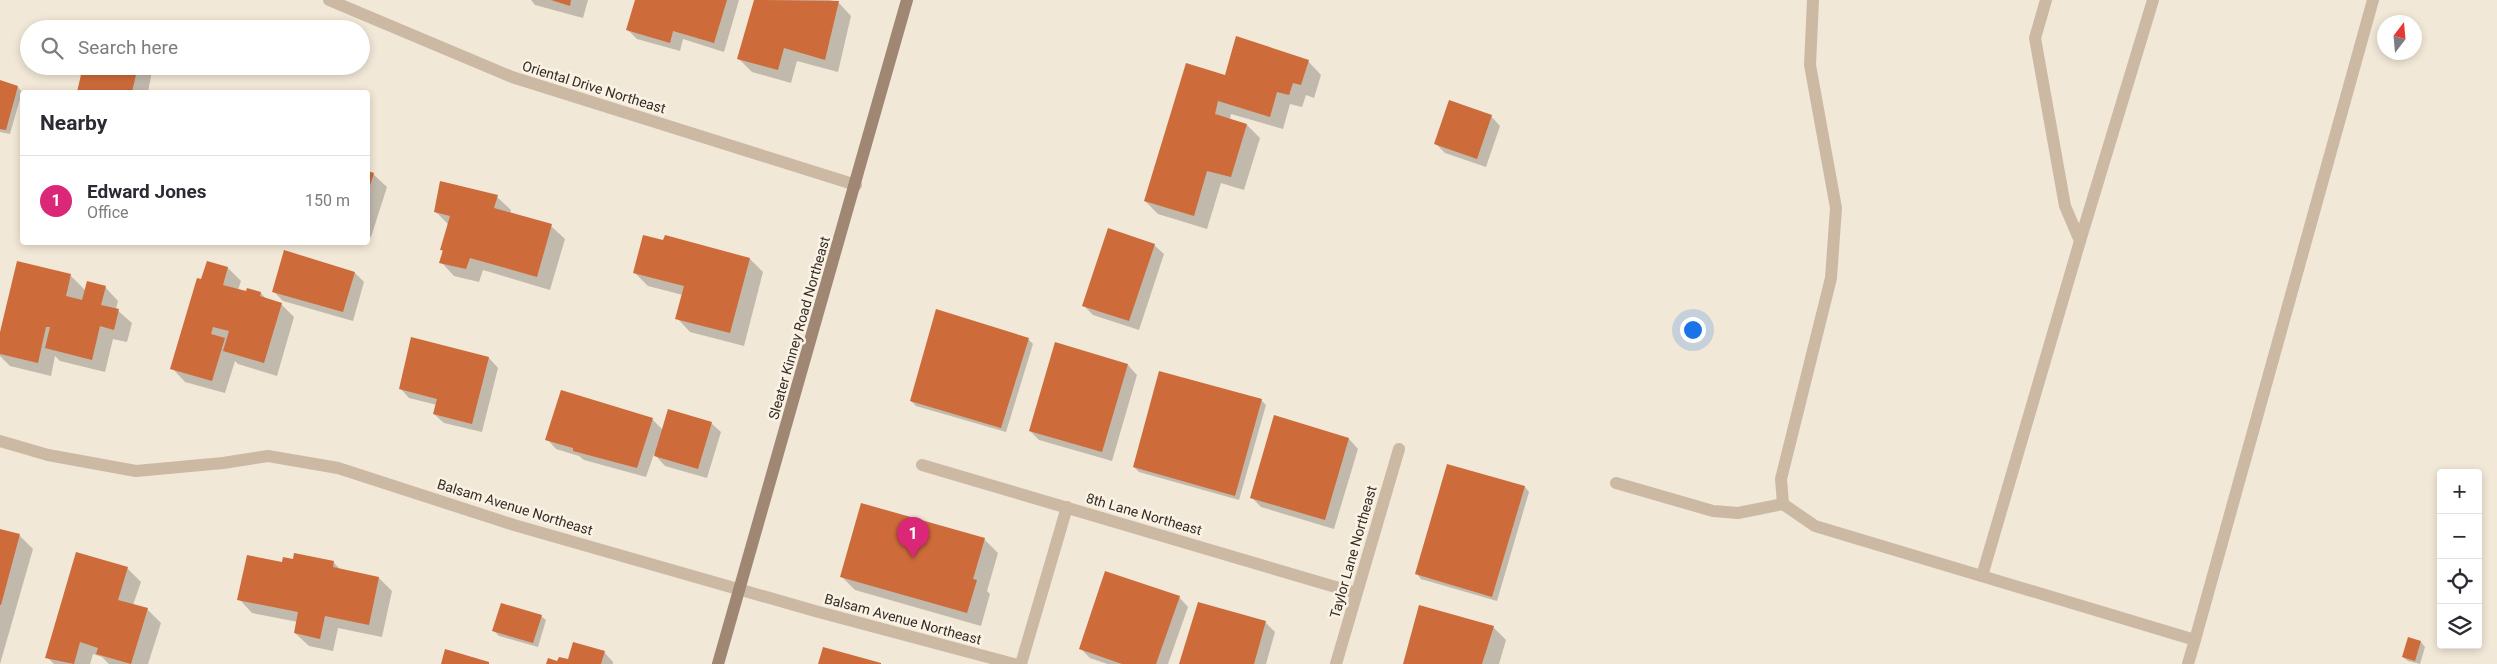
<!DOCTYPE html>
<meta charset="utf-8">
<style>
:root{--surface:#fff;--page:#f7f7f7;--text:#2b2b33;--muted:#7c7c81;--line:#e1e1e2;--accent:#db2777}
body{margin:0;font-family:Roboto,sans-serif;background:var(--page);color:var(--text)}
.controls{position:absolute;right:15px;bottom:15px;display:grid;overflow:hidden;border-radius:5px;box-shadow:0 2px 8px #0003}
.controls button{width:45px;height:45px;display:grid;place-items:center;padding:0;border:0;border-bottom:1px solid var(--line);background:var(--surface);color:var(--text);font:25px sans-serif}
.compass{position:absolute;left:2377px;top:15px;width:45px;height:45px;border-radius:50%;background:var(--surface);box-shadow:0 2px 8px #0003;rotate:16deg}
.you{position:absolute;left:1692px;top:329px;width:18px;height:18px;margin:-12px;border:4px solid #fff;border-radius:50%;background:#1a73e8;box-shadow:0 0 0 8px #1a73e833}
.badge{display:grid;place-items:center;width:32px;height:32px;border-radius:50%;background:var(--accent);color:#fff;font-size:16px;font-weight:700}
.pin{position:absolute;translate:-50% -41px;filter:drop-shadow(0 1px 2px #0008)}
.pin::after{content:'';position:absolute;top:26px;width:18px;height:15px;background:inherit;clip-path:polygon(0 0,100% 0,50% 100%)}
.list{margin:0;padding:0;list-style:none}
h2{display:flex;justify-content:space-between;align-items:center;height:65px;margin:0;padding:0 20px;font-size:21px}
h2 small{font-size:16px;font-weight:400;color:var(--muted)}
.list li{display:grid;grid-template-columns:32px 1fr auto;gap:15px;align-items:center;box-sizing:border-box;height:90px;padding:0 20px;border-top:1px solid var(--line)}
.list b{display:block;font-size:19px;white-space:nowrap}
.list p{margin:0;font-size:16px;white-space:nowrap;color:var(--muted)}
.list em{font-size:16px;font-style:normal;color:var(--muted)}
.icon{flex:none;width:28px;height:28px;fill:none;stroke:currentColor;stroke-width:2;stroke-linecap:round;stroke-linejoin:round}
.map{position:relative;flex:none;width:2497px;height:664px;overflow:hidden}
.search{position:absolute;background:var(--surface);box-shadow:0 2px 8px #0003;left:20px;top:20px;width:350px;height:55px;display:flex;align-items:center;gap:12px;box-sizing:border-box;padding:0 18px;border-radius:28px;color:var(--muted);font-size:19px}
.panel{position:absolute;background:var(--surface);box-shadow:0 2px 8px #0003;left:20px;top:90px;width:350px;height:155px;border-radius:5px}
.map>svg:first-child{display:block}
</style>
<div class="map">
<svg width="2497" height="664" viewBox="0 0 2497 664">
<rect width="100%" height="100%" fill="#f2e8d7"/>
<g fill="#0003">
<polygon points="531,0 588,0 583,18 535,5"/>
<polygon points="637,0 739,0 724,52 683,39 680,51 637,39 628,30"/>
<polygon points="756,0 830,0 838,2 851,16 838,72 797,61 791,83 752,72 739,59"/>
<polygon points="1308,61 1321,75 1314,98 1306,95 1302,107 1290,104 1283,129 1231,114 1230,120 1247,125 1260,138 1244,190 1221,183 1207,229 1158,214 1145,201 1226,76"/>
<polygon points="84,66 153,66 148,92 79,92"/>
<polygon points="0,82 18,87 22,92 10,134 0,132"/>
<polygon points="1491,116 1500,126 1486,167 1445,153 1436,144"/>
<polygon points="368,172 373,174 387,187 371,237 368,235"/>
<polygon points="497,197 511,210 510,214 551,226 565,239 550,290 483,270 479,282 454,276 441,262 443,252 441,250 449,225 435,211"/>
<polygon points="665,237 750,259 763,272 744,346 690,332 677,318 683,295 648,286 635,273 664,242"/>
<polygon points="1154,245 1164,254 1139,330 1093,315 1084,306"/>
<polygon points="285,252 355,273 364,282 353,321 283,301 273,291"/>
<polygon points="208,262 228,268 241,281 238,290 261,293 267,300 281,304 294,317 277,376 238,364 235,361 225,393 185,382 172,368"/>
<polygon points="71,276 86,291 105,287 118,301 116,309 132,323 127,342 113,339 105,372 60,361 55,356 51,376 10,366 0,356 0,337"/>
<polygon points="937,311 1029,340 1033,344 1006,432 916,406 911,401"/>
<polygon points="412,339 489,358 498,368 482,432 444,423 434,414 437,405 409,398 400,388"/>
<polygon points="1128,365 1137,375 1112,461 1039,440 1030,431"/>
<polygon points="1261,400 1266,405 1239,500 1139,472 1134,467"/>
<polygon points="1275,417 1349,439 1358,449 1334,529 1261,507 1252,498"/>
<polygon points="652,419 663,430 711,423 721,432 707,478 665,466 654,454 646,477 584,460 579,456 556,449 547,439"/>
<polygon points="1448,466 1525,487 1529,492 1497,601 1421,579 1417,574"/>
<polygon points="0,530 20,536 33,549 0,664"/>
<polygon points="984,539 998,553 987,591 990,594 981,626 855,590 842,577"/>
<polygon points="333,562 341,570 379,578 392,591 382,637 338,628 333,651 309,646 295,633 298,622 252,613 239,599 283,564"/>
<polygon points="127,568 141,582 133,605 147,609 161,623 148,664 109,664 102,657 93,654 90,664 54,664 47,657"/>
<polygon points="1179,597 1188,607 1168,664 1107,664 1090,658 1081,649"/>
<polygon points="541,616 546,620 538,647 499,636 494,631"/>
<polygon points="1265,622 1275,632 1266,664 1181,664"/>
<polygon points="1493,627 1506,640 1499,664 1404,664"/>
<polygon points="2409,639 2421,642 2425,647 2420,664 2408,661 2403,657"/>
<polygon points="604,652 613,662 613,664 547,664"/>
</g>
<g fill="#cd6b3a">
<polygon points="551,0 571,0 570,6"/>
<polygon points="635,0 727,0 714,43 673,31 670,43 626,30"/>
<polygon points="754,0 839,1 825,60 784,48 778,70 737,59"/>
<polygon points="92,22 121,28 121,29 91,29"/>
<polygon points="1236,36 1309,60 1301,85 1293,83 1289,95 1277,92 1270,117 1218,101 1215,114 1247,124 1231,177 1207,171 1194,216 1144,201 1186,63 1225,75"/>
<polygon points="83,66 138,66 132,92 77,92"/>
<polygon points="0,80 18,86 6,130 0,129"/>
<polygon points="1449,100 1492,115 1477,159 1434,144"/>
<polygon points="368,171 374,173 368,192"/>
<polygon points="440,181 498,195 494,208 552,224 537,277 470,258 466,269 439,263 443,250 440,250 450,216 434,212"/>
<polygon points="1108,228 1155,244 1129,321 1082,306"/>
<polygon points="643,235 663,240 665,235 750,258 730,333 675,319 684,286 633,273"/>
<polygon points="284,250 355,272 343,312 272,292"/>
<polygon points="17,261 71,274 66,296 82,300 87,281 106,286 101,305 119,309 114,330 100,326 92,360 45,348 50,327 46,327 38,363 0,354 0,332"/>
<polygon points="207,261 228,267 223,285 246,291 247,288 261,292 260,296 282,303 264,363 223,351 229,331 213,327 211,334 225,338 212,381 170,369 197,278 201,279"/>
<polygon points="936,309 1029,338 1001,428 910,401"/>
<polygon points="411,337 489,357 472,424 433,414 437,399 399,389"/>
<polygon points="1055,342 1128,364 1102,452 1029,431"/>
<polygon points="1159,371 1262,399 1235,496 1133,467"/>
<polygon points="561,390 653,418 637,468 573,451 573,448 545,440"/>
<polygon points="668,409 712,422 698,469 654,456"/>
<polygon points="1274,415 1349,438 1325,520 1250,498"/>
<polygon points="1447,464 1525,486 1492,597 1415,574"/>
<polygon points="861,503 985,538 973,579 977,580 967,613 840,577"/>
<polygon points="0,529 20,534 1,605 0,605"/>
<polygon points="76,552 128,567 118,600 148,608 131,664 96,654 98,648 80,642 74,664 45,658"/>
<polygon points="294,553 334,561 333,567 379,577 369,625 325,616 320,639 294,633 298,612 237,600 247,555 282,562 283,557 293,559"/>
<polygon points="1105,571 1180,596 1156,664 1122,664 1079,649"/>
<polygon points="1198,602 1266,621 1254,664 1179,664"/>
<polygon points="501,603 542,615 533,643 492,631"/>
<polygon points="1419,605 1494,626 1482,664 1403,664"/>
<polygon points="2408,637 2421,641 2415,661 2402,657"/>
<polygon points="573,642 605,651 601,664 546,664 548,658 557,661 559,657 568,659"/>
<polygon points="823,647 881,663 881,664 818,664"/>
<polygon points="445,649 489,662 489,664 441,664"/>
</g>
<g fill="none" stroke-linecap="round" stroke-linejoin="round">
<g stroke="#cbb9a3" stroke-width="12">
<polyline points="2080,241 2153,0"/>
<polyline points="1616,483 1713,511 1738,513 1783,504"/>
<polyline points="1982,576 2080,241 2065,206 2035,38 2046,0"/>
</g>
<g stroke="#cbb9a3" stroke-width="12">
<polyline points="329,0 512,77 856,185"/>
<polyline points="1813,0 1810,65 1836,208 1831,278 1781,479 1783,504 1815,526 2195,640 2373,0"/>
<polyline points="0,441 48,455 136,471 223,463 268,456 338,468 514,525 815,611 1014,664"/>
<polyline points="922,465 1356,593"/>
<polyline points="1021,664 1067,507"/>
<polyline points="1336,664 1399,449"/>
<polyline points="2188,664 2195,640"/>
</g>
<polyline stroke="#9f8774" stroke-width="12" points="718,664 907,0"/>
</g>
<g text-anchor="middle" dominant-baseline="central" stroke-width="5" stroke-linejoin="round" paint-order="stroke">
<g font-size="14" fill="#352c25" stroke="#faf2e4">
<text transform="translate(594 87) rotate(17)">Oriental Drive Northeast</text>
<text transform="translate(799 328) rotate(-74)">Sleater Kinney Road Northeast</text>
<text transform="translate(515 507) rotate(17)">Balsam Avenue Northeast</text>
<text transform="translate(1144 514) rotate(16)">8th Lane Northeast</text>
<text transform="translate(1353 552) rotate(-74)">Taylor Lane Northeast</text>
<text transform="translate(903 619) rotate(15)">Balsam Avenue Northeast</text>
</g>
</g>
</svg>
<div class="controls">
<button>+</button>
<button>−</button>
<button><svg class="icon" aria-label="locate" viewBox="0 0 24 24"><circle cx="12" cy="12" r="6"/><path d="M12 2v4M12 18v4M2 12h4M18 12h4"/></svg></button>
<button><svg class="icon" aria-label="layers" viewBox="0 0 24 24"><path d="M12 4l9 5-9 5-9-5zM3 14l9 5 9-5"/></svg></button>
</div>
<svg class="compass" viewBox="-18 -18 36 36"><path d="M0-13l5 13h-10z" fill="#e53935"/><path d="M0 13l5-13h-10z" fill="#7c7c81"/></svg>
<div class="you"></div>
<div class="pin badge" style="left:913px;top:558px">1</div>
<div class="search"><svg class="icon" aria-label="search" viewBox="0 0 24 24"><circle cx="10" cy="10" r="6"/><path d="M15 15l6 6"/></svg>Search here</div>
<section class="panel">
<h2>Nearby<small></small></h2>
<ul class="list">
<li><span class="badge">1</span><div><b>Edward Jones</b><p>Office</p></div><em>150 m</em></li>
</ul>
</section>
</div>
